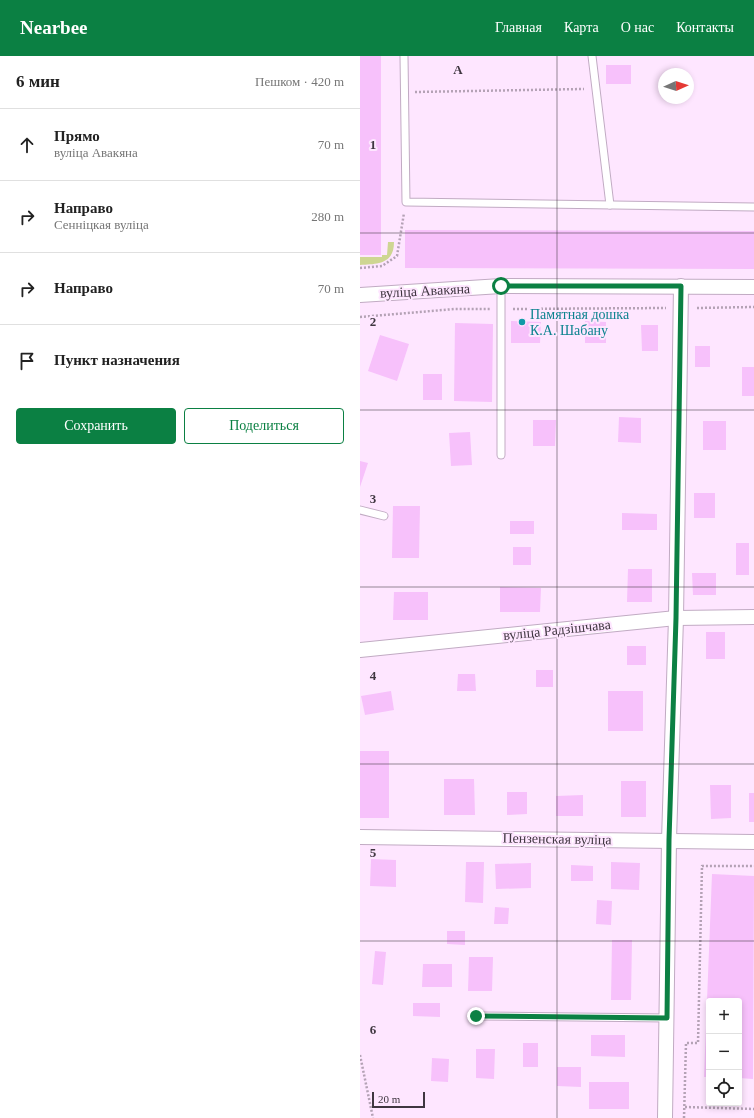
<!DOCTYPE html>
<html lang="ru">
<meta charset="utf-8">
<style>
:root{--surface:#fff;--page:#f2f2f2;--text:#222;--muted:#767676;--line:#e0e0e0;--accent:#0b8043}
body{margin:0;font-family:"Times New Roman",serif;background:var(--page);color:var(--text)}
.controls{position:absolute;right:12px;bottom:12px;display:grid;overflow:hidden;border-radius:4px;box-shadow:0 2px 6px #0003}
.controls button{width:36px;height:36px;display:grid;place-items:center;padding:0;border:0;border-bottom:1px solid var(--line);background:var(--surface);color:var(--text);font:20px sans-serif}
.compass{position:absolute;left:298px;top:12px;width:36px;height:36px;border-radius:50%;background:var(--surface);box-shadow:0 2px 6px #0003;rotate:87deg}
.scale{position:absolute;left:12px;bottom:10px;width:53px;box-sizing:border-box;padding-left:4px;border:2px solid #3f3640;border-top:0;font-size:11px;line-height:14px;white-space:nowrap;color:#3f3640;-webkit-text-stroke:3px #fee6ff;paint-order:stroke}
.stop{position:absolute;width:12px;height:12px;margin:-9px;border:3px solid #0b8043;border-radius:50%;background:#fff}
.stop.end{background:#0b8043;border-color:#fff;box-shadow:0 1px 4px #0008}
.list{margin:0;padding:0;list-style:none}
h2{display:flex;justify-content:space-between;align-items:center;height:52px;margin:0;padding:0 16px;font-size:17px}
h2 small{font-size:13px;font-weight:400;color:var(--muted)}
.list li{display:grid;grid-template-columns:26px 1fr auto;gap:12px;align-items:center;box-sizing:border-box;height:72px;padding:0 16px;border-top:1px solid var(--line)}
.list b{display:block;font-size:15px;white-space:nowrap}
.list p{margin:0;font-size:13px;white-space:nowrap;color:var(--muted)}
.list em{font-size:13px;font-style:normal;color:var(--muted)}
.actions{display:flex;gap:8px;padding:12px 16px}
.actions a{flex:1;padding:9px 0;border:1px solid var(--accent);border-radius:4px;text-align:center;font-size:14px;color:var(--accent)}
.actions .main{background:var(--accent);color:#fff}
.icon{flex:none;width:22px;height:22px;fill:none;stroke:currentColor;stroke-width:2;stroke-linecap:round;stroke-linejoin:round}
.map{position:relative;flex:none;width:394px;height:1062px;overflow:hidden}
header{display:flex;align-items:center;gap:24px;box-sizing:border-box;height:56px;padding:0 20px;background:var(--accent);color:#fff}
header strong{font-size:19px}
nav{display:flex;gap:22px;margin-inline-start:auto;font-size:14px}
main{display:flex}
aside{flex:1;background:var(--surface)}
.map>svg:first-child{display:block}
</style>
<header>
<strong>Nearbee</strong>
<nav><a>Главная</a><a>Карта</a><a>О нас</a><a>Контакты</a></nav>
</header>
<main>
<aside>
<h2>6 мин<small>Пешком · 420 m</small></h2>
<ul class="list">
<li><svg class="icon" aria-label="ahead" viewBox="0 0 24 24"><path d="M12 20V5M6 11l6-6 6 6"/></svg><div><b>Прямо</b><p>вуліца Авакяна</p></div><em>70 m</em></li>
<li><svg class="icon" aria-label="right" viewBox="0 0 24 24"><path d="M7 20v-9h11M14 6l5 5-5 5"/></svg><div><b>Направо</b><p>Сенніцкая вуліца</p></div><em>280 m</em></li>
<li><svg class="icon" aria-label="right" viewBox="0 0 24 24"><path d="M7 20v-9h11M14 6l5 5-5 5"/></svg><div><b>Направо</b></div><em>70 m</em></li>
<li><svg class="icon" aria-label="arrive" viewBox="0 0 24 24"><path d="M6 21V4h12l-3 4 3 4H6"/></svg><div><b>Пункт назначения</b></div></li>
</ul>
<div class="actions"><a class="main">Сохранить</a><a>Поделиться</a></div>
</aside>
<div class="map">
<svg width="394" height="1062" viewBox="0 0 394 1062">
<rect width="100%" height="100%" fill="#fee6ff"/>
<path fill="#ced692" d="M28,186H34C34,208 18,208 0,209V201H22V199H27Z"/>
<g fill="#f7c1fb">
<rect x="0" y="0" width="21" height="199"/>
<rect x="246" y="9" width="25" height="19"/>
<polygon points="45,174 394,175 394,213 45,212"/>
<polygon points="151,265 181,266 180,287 151,287"/>
<polygon points="225,265 246,266 246,287 225,287"/>
<polygon points="95,267 133,268 132,346 94,345"/>
<polygon points="281,269 298,269 298,295 282,295"/>
<polygon points="20,279 49,288 37,325 8,315"/>
<rect x="335" y="290" width="15" height="21"/>
<rect x="382" y="311" width="12" height="29"/>
<rect x="63" y="318" width="19" height="26"/>
<polygon points="259,361 281,362 281,387 258,386"/>
<polygon points="173,364 196,364 195,390 173,390"/>
<rect x="343" y="365" width="23" height="29"/>
<polygon points="110,376 112,409 91,410 89,377"/>
<polygon points="0,405 8,407 0,431"/>
<rect x="334" y="437" width="21" height="25"/>
<polygon points="33,450 60,450 59,502 32,502"/>
<polygon points="262,457 297,458 297,474 262,474"/>
<rect x="150" y="465" width="24" height="13"/>
<rect x="376" y="487" width="13" height="32"/>
<rect x="153" y="491" width="18" height="18"/>
<polygon points="268,513 292,513 292,546 267,546"/>
<polygon points="332,517 356,517 356,539 333,539"/>
<polygon points="140,531 181,532 180,556 140,556"/>
<polygon points="34,536 68,536 68,564 33,564"/>
<rect x="346" y="576" width="19" height="27"/>
<rect x="267" y="590" width="19" height="19"/>
<rect x="176" y="614" width="17" height="17"/>
<polygon points="98,618 115,618 116,635 97,635"/>
<polygon points="31,635 34,654 5,659 1,640"/>
<rect x="248" y="635" width="35" height="40"/>
<rect x="0" y="695" width="29" height="67"/>
<polygon points="84,723 114,723 115,759 84,759"/>
<rect x="261" y="725" width="25" height="36"/>
<polygon points="350,729 371,729 371,762 351,763"/>
<polygon points="147,736 167,736 167,758 147,759"/>
<rect x="389" y="737" width="5" height="29"/>
<polygon points="223,739 223,760 196,760 196,740"/>
<polygon points="11,803 36,804 36,831 10,830"/>
<polygon points="106,806 124,806 123,847 105,846"/>
<polygon points="251,806 280,807 279,834 251,833"/>
<polygon points="171,807 171,832 136,833 135,808"/>
<polygon points="211,809 233,810 233,825 211,825"/>
<polygon points="352,818 394,820 393,1023 379,1022 379,945 349,945 349,1021 344,1021"/>
<polygon points="237,844 252,845 251,869 236,868"/>
<polygon points="135,851 149,852 148,868 134,868"/>
<polygon points="87,875 105,875 105,889 87,888"/>
<polygon points="252,884 272,884 271,944 251,944"/>
<polygon points="15,895 26,896 23,929 12,928"/>
<polygon points="109,901 133,901 132,935 108,935"/>
<polygon points="63,908 92,908 92,931 62,931"/>
<polygon points="53,947 80,947 80,961 53,960"/>
<polygon points="231,979 265,979 265,1001 231,1000"/>
<rect x="163" y="987" width="15" height="24"/>
<polygon points="116,993 135,993 134,1023 116,1022"/>
<polygon points="72,1002 89,1003 88,1026 71,1025"/>
<polygon points="197,1011 221,1011 221,1031 197,1030"/>
<rect x="229" y="1026" width="40" height="27"/>
</g>
<g fill="none" stroke-linecap="round" stroke-linejoin="round">
<g stroke="#c1abc3" stroke-width="9">
<g id="service">
<polyline points="44,0 46,146 394,151"/>
<polyline points="232,0 250,149"/>
<polyline points="141,399 141,230"/>
<polyline points="0,454 24,460"/>
<polyline points="116,960 307,962"/>
</g>
</g>
<g stroke="#c1abc3" stroke-width="16">
<g id="minor">
<polyline points="0,239 141,230 394,231"/>
<polyline points="0,594 316,562 394,561"/>
<polyline points="0,781 394,786"/>
<polyline points="305,1062 309,784 316,562 321,230"/>
</g>
</g>
<g stroke="#b4a2b5" stroke-width="2.5" stroke-dasharray="2 2" stroke-linecap="butt">
<polyline points="55,36 224,33"/>
<polyline points="0,212 22,210 37,200 44,157"/>
<polyline points="337,252 394,251"/>
<polyline points="153,253 306,252"/>
<polyline points="0,261 95,253 130,253"/>
<polyline points="0,999 13,1062"/>
<polyline points="325,1051 394,1053"/>
<polyline points="324,1062 326,987 338,987 342,810 394,810"/>
</g>
<use href="#service" stroke="#fff" stroke-width="7"/>
<use href="#minor" stroke="#fff" stroke-width="14"/>
</g>
<g fill="none" stroke-linecap="round" stroke-linejoin="round">
<polyline stroke="#0b8043" stroke-width="5" points="116,960 307,962 309,784 316,562 321,230 141,230"/>
</g>
<path fill="none" stroke="#3f3640" stroke-width="1" stroke-opacity="0.55" d="M197,0V1062M0,177H394M0,354H394M0,531H394M0,708H394M0,885H394"/>
<circle fill="#0f9aa8" stroke="#fee6ff" stroke-width="1.5" cx="162" cy="266" r="4"/>
<g text-anchor="middle" dominant-baseline="central" stroke-width="4" stroke-linejoin="round" paint-order="stroke">
<g font-size="14" fill="#3f3640" stroke="#fee6ff">
<text transform="translate(65 235) rotate(-3)">вуліца Авакяна</text>
<text transform="translate(197 574) rotate(-6)">вуліца Радзішчава</text>
<text transform="translate(197 783) rotate(1)">Пензенская вуліца</text>
</g>
<g font-size="14" fill="#0d838f" stroke="#fee6ff" text-anchor="start">
<text x="170" y="258">Памятная дошка<tspan x="170" dy="16">К.А. Шабану</tspan></text>
</g>
</g>
<g font-size="13" text-anchor="middle" font-weight="bold" fill="#3f3640" stroke="#fee6ff" stroke-width="4" stroke-linejoin="round" paint-order="stroke">
<text x="98" y="18">A</text>
<text x="13" y="93">1</text>
<text x="13" y="270">2</text>
<text x="13" y="447">3</text>
<text x="13" y="624">4</text>
<text x="13" y="801">5</text>
<text x="13" y="978">6</text>
</g>
</svg>
<div class="controls">
<button>+</button>
<button>−</button>
<button><svg class="icon" aria-label="locate" viewBox="0 0 24 24"><circle cx="12" cy="12" r="6"/><path d="M12 2v4M12 18v4M2 12h4M18 12h4"/></svg></button>
</div>
<svg class="compass" viewBox="-18 -18 36 36"><path d="M0-13l5 13h-10z" fill="#e53935"/><path d="M0 13l5-13h-10z" fill="#767676"/></svg>
<div class="scale">20 m</div>
<div class="stop" style="left:141px;top:230px"></div>
<div class="stop end" style="left:116px;top:960px"></div>
</div>
</main>
